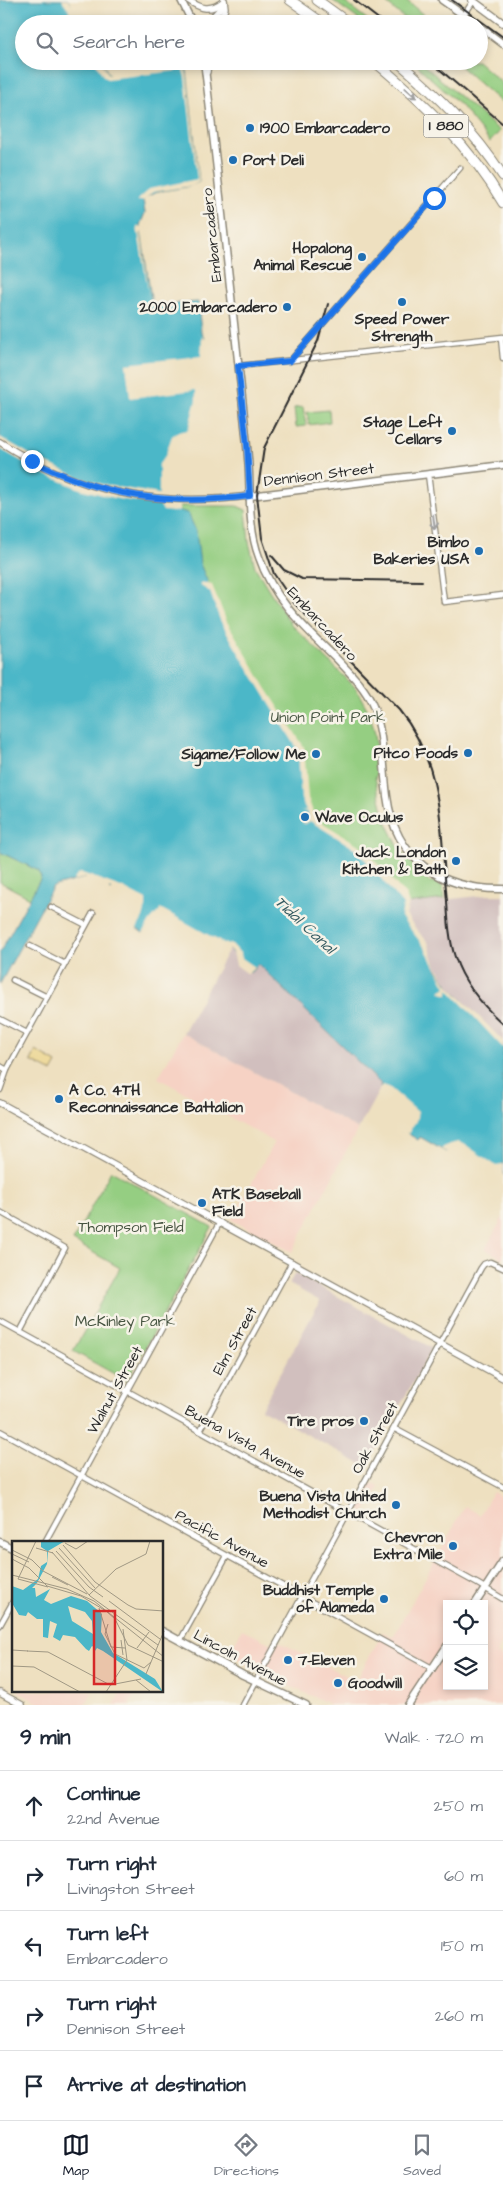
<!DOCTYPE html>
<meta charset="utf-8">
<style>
:root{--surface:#fff;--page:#f2f2f3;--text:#1f2937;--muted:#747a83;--line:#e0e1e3;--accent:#111827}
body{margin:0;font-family:"Architects Daughter",sans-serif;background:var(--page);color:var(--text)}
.controls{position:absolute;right:15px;bottom:15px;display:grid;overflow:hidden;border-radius:0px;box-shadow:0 2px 8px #0003}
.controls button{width:45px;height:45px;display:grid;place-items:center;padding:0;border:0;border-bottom:1px solid var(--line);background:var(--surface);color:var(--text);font:25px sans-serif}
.stop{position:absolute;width:15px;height:15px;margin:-11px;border:4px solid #1a73e8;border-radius:50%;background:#fff}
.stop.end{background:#1a73e8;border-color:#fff;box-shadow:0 1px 5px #0008}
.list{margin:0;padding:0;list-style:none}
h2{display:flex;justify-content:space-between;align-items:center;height:65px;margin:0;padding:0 20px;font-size:21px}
h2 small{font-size:16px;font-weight:400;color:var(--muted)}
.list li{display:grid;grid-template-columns:32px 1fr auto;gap:15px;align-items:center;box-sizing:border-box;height:70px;padding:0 20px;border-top:1px solid var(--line)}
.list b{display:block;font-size:19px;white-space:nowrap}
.list p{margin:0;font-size:16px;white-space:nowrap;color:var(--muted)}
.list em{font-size:16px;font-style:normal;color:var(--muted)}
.icon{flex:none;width:28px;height:28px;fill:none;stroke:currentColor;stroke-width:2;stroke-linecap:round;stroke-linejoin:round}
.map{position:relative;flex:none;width:503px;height:1705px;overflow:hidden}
.search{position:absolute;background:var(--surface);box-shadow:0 2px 8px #0003;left:15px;right:15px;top:15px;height:55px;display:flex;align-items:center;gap:12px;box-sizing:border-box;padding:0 18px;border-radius:28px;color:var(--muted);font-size:19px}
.sheet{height:415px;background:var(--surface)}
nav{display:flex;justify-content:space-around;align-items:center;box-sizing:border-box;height:70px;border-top:1px solid var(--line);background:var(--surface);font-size:14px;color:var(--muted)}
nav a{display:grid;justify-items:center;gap:2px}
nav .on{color:var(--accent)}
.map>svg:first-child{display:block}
</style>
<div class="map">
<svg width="503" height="1705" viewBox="0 0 503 1705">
<rect width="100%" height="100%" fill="#f7f3e8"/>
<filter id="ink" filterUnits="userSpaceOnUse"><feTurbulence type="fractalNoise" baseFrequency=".02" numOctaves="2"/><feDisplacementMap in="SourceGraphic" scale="10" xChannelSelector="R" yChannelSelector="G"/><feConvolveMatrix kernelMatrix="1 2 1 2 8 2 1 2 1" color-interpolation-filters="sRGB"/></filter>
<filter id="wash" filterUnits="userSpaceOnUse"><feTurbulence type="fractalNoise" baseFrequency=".0096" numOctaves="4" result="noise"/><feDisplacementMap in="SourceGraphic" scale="20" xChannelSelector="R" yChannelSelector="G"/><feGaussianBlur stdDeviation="1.12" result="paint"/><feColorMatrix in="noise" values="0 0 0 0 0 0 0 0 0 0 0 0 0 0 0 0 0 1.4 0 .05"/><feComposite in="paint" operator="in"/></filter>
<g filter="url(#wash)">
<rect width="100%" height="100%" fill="#eee0c0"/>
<g fill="#f6d2c4" fill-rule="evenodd">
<polygon points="183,1033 358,1129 292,1252 232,1220 274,1142 158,1078"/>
<polygon points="503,1217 503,1259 485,1249"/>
<polygon points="370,1483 379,1487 365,1513 356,1508"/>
<path d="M493,1492L503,1498V1642L496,1653L503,1657V1705H327L328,1703L267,1676L229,1654L242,1629L271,1644L274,1639L356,1681L383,1632L393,1637L465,1506L480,1515ZM447,1604H484V1686H447Z"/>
<polygon points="17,1691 93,1691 85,1705 42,1705"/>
<polygon points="121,1691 136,1692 129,1705 114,1705"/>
</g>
<g fill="#d1bfbe">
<polygon points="487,895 503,895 503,1043 449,986 405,916 407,904"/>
<polygon points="229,949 235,954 250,972 258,964 382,1085 358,1129 183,1033"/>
<polygon points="295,1273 432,1348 366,1467 261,1409 320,1301 289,1284"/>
</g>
<g fill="#95ce82" stroke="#607c56">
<polygon points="332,0 342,0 373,24 365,24"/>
<polygon points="383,0 406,0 434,24 411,24"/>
<polygon points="412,61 419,61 500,131 490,142 461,106"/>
<polygon points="454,61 477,61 503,84 503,104"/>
<polygon points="303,407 306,426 296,427 294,408"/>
<polygon points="329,410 330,422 309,425 307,412"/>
<polygon points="180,506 237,506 246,510 249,542 255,567 269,590 291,624 355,687 370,714 375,734 379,769 375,778 385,819 400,850 417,869 417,873 430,882 434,882 443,886 444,899 407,904 313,819 224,620 173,512 179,511"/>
<polygon points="0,852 39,871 41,878 30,898 0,882"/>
<polygon points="111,1171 212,1227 127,1381 73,1351 120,1268 73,1241"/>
</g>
<polygon fill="#eeda9e" stroke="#8c8264" points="36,1051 57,1063 52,1072 31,1061"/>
<path fill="#4bb7c8" stroke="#3b717a" d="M0,0H68L81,24H24V61H101L110,76L182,69L187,71L199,182C181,192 162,186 143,199L145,213L140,225L152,305L198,302L201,332L204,338L201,402L190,433L176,437C163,464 154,480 172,509L188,513L196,531L200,564L224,620L302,748L305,799L313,819L360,848L403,896L405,917L426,943L437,970L449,986L503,1043V1176L449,1147L446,1152L420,1137L418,1140L407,1133L416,1115L380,1087L381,1084L258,964L250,973L235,954L229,949L159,916L143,933L136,928L142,907L88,877L55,886L52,888L0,984V952L41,878L39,871L0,852Z"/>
<g fill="#eee0c0">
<polygon points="62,0 68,0 79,16 76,18 78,22 81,24 76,24 74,19 71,24 65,24 61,17 67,14 69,17 72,16"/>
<polygon points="95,61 101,61 109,75 174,66 185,68 187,75 199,182 192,186 153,192 143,201 138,201 138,199 149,189 197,179 185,77 183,70 107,79 103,76"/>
<polygon points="143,226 144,232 141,233 150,301 137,227"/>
<polygon points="202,336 207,342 206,355 204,355 206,367 204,389 202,389 202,404 193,434 178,439 164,469 167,495 174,507 180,508 179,511 173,512 163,511 160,505 118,499 80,489 46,475 0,449 0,437 38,459 81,478 105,485 159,494 159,464 165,456 172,436 178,432 188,430 196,400 196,390 130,398 126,364 201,356"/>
<polygon points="201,582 212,585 226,620 265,686 304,747 308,798 315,818 362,847 406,895 409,904 406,915 416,929 428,942 437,970 449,986 503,1041 503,1048 448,989 448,994 444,994 440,991 446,987 425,948 401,917 403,905 357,850 310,821 305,824 299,820 305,822 309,818 307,812 301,811 306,810 301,799 298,750 234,645 220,620 210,592 201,586"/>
<polygon points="82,873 121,887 146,900 146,907 143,918 135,932 133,927 139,908 113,893 110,888 108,890 85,878 73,881 77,874"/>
<polygon points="160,908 223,943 232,944 241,954 242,958 255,967 248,974 236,965 233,952 229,949 227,951 220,950 159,919 146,935 142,935 150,921 158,912 159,913"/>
<polygon points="382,1085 389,1087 418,1112 416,1121 408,1134 406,1132 413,1117 379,1090"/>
<polygon points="458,1142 466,1145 495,1165 503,1164 503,1178 450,1150 446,1152 441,1149 447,1145"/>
</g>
</g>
<g filter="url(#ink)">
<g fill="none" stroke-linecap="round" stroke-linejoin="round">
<g stroke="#8c8676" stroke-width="7">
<g id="minor">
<polyline points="464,15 474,0"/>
<polyline points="501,338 503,358"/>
<polyline points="290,361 460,168"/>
<polyline points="239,366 503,337"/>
<polyline points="428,474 444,602 503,595"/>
<polyline points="51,907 86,925"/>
<polyline points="30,946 65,964"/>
<polyline points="13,980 47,997"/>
<polyline points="0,1019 27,1033"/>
<polyline points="0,1066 7,1070"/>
<polyline points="0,1090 7,1070 93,913"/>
<polyline points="0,1212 65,1248 20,1332"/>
<polyline points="0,1321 478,1584 503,1599"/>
<polyline points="395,1429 503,1487"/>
<polyline points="0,1431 432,1668"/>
<polyline points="200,1431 292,1262"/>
<polyline points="45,1542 220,1222"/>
<polyline points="0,1625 14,1600"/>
<polyline points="180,1641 227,1556"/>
<polyline points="243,1705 481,1268 484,1264 490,1262 503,1268"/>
</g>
</g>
<g stroke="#8c8676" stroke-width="8">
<g id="tertiary">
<path d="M188,0C201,9 210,12 224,1"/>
<polyline points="206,24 219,10 223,3"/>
<polyline points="220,24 225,8 224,0"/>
<polyline points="207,72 208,61"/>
<path d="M0,442C80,494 157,507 250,496"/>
<polyline points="0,1103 503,1378"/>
<polyline points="0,1693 22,1705"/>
</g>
</g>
<g stroke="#8c8676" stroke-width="9">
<g id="secondary">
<polyline points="181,0 193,24"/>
<polyline points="442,0 476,24"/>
<polyline points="472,0 503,23"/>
<polyline points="479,26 503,44"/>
<path d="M204,61C219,179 231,297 244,416C246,435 248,453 249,473C250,500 249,531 259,557C273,599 305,628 336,658C350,673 365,687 373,706C384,733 383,767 387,796C395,860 441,890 503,889"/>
<polyline points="250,496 503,465"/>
<polyline points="0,1542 14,1549"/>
<polyline points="475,1604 503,1561"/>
<polyline points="162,1631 243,1675 306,1705"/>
<polyline points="408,1705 447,1646"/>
</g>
</g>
<g stroke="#8c8676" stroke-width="11">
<g id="motorway">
<polyline points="290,0 324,24"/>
<polyline points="317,0 350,24"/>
<path d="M374,61C424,103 470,146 503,203"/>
<path d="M397,61C437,95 474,131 503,176"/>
</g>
</g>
<use href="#minor" stroke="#fff" stroke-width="4.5"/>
<use href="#tertiary" stroke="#fff" stroke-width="5.5"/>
<use href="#secondary" stroke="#fff" stroke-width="6"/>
<use href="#motorway" stroke="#fff" stroke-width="9"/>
<g stroke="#2b2b2b" stroke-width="2">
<polyline points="354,0 385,24"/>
<polyline points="452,0 503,37"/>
<polyline points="430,61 503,124"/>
<path d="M328,304L318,341L264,448L257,495L262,538L274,574L294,603L399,710C445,766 440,832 447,901C448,919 449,939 455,957C463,982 483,1006 503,1024"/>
<polyline points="271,555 284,570 302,579 422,581"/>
</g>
</g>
<defs><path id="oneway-shaft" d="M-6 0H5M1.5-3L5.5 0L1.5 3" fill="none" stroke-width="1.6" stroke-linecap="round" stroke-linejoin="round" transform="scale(1.25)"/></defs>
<g stroke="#a0a0a0">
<use href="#oneway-shaft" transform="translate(411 93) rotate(41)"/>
<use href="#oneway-shaft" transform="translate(434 522) rotate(83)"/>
</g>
</g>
<g fill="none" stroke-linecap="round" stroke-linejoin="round" filter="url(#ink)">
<path stroke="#1a73e8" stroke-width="6" d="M32,461C104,497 170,506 250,496L247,445L238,366L290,361L434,198"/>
</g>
<g fill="#1f6fb2" stroke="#f7f3e8" stroke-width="2">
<circle cx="250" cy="128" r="5"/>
<circle cx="233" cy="160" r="5"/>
<circle cx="362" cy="257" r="5"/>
<circle cx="402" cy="302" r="5"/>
<circle cx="287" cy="307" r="5"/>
<circle cx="452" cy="431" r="5"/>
<circle cx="479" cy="551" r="5"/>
<circle cx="468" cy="753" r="5"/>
<circle cx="316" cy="754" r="5"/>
<circle cx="305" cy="817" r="5"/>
<circle cx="456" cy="861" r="5"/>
<circle cx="59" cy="1099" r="5"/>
<circle cx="202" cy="1203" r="5"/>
<circle cx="364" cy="1421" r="5"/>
<circle cx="396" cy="1505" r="5"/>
<circle cx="453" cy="1546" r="5"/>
<circle cx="384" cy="1599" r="5"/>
<circle cx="288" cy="1660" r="5"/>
<circle cx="338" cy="1683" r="5"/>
</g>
<g text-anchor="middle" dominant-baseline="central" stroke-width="5" stroke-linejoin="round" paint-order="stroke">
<rect fill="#f7f3e8" stroke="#686764" stroke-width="1" x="423.5" y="114.5" width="45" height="23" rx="4"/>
<g font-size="14" font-weight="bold" fill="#2b2b2b">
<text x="446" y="126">I 880</text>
</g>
<g font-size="15" font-weight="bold" fill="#2b2b2b" stroke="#f7f3e8" text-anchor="end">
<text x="260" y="128" text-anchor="start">1900 Embarcadero</text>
<text x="243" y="160" text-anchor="start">Port Deli</text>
<text x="352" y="248">Hopalong<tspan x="352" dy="17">Animal Rescue</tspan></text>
<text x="277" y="307">2000 Embarcadero</text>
<text x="402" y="319" text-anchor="middle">Speed Power<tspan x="402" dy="17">Strength</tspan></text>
<text x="442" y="422">Stage Left<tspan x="442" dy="17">Cellars</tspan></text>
<text x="469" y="542">Bimbo<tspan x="469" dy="17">Bakeries USA</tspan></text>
<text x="458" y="753">Pitco Foods</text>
<text x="306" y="754">Sigame/Follow Me</text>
<text x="315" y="817" text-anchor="start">Wave Oculus</text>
<text x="446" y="852">Jack London<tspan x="446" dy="17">Kitchen &amp; Bath</tspan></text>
<text x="69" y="1090" text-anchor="start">A Co. 4TH<tspan x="69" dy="17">Reconnaissance Battalion</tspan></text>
<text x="212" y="1194" text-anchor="start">ATK Baseball<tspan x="212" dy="17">Field</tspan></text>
<text x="354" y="1421">Tire pros</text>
<text x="386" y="1496">Buena Vista United<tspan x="386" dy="17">Methodist Church</tspan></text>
<text x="443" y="1537">Chevron<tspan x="443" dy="17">Extra Mile</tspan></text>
<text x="374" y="1590">Buddhist Temple<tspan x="374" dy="17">of Alameda</tspan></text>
<text x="298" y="1660" text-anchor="start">7-Eleven</text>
<text x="348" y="1683" text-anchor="start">Goodwill</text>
</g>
<g font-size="15" fill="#2b2b2b" stroke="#f7f3e8">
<text transform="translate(212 235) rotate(-96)">Embarcadero</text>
<text transform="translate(319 475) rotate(-7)">Dennison Street</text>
<text transform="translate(322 624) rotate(47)">Embarcadero</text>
<text transform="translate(235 1341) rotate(-61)">Elm Street</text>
<text transform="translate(115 1390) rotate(-61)">Walnut Street</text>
<text transform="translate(375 1438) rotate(-61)">Oak Street</text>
<text transform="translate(245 1442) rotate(29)">Buena Vista Avenue</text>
<text transform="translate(222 1539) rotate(29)">Pacific Avenue</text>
<text transform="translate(240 1658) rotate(28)">Lincoln Avenue</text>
</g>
<g font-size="15" fill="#465441" stroke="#f7f3e8">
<text x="328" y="717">Union Point Park</text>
<text x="131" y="1227">Thompson Field</text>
<text x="125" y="1321">McKinley Park</text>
</g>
<g font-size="16" font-style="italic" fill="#365c62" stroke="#f7f3e8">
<text transform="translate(305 925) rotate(43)">Tidal Canal</text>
</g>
</g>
<g transform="translate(12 1541)">
<rect width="151" height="151" fill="#eee0c0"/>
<path d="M29,0H53L36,10L35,23L25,42L20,47H23L24,56L38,48L32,59L39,63L59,55L75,60L90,73L89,91L101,112L143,138L151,151L91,110L85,107L81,113L83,107L80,105L77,110L74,108L63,96L51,94L48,100L41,96L45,83L38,80L36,97L31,96V78H25L16,71L14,75L7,74L0,62V45L11,49L26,38L29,25L35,21V10L29,6ZM56,65L73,71L80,80L81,93L60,80Z" fill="#4bb7c8" fill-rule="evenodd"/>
<path fill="none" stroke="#a09884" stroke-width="1" d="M24,0L6,38L36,46M53,2L64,8L76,0M51,4L83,41L116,64L124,68L152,70M24,7L41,12M47,7L83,47M0,9L20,19L31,30L75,53M44,10L77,46L91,56M40,11L78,55L146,104M0,13L17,21M0,18L17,27L35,45L69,55L94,70L103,78L116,104L152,121M0,34L55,48L82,60L152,116M40,36L56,44M77,54L104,28L134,13L138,0M97,60L148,98M87,67L99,106L113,107M96,83L93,93L103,113L132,127L139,121M109,99L111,114M125,107L137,91M0,109L16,110M15,110L36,111L98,144L129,138M0,125L22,126L68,151M134,133L152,90M124,139L139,151M94,151L115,119L111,88"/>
<path fill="#d62828" fill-opacity="0.15" stroke="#d62828" stroke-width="2.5" d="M82,70H103V143H82Z"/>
<rect width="151" height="151" fill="none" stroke="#2b2b2b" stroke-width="2.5"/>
</g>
</svg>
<div class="controls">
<button><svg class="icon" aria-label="locate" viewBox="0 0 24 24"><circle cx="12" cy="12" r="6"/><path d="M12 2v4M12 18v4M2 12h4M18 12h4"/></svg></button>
<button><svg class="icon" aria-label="layers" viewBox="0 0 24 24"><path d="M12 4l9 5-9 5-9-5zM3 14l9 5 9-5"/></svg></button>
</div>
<div class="stop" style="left:434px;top:198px"></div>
<div class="stop end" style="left:32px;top:461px"></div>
<div class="search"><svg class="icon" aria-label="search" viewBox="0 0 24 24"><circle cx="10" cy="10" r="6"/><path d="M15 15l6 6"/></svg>Search here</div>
</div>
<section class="sheet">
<h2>9 min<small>Walk · 720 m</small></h2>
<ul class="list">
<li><svg class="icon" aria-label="ahead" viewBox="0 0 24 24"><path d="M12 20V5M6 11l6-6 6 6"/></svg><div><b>Continue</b><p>22nd Avenue</p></div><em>250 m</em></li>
<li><svg class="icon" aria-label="right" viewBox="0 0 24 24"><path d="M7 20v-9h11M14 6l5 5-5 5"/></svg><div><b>Turn right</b><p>Livingston Street</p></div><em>60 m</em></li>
<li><svg class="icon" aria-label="left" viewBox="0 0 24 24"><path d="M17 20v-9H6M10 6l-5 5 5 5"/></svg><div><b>Turn left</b><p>Embarcadero</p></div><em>150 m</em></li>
<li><svg class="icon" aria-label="right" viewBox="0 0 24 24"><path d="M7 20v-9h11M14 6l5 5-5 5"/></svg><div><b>Turn right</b><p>Dennison Street</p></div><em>260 m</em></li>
<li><svg class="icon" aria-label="arrive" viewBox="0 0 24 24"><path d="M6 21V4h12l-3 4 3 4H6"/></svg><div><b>Arrive at destination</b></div></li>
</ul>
</section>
<nav>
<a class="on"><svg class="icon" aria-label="map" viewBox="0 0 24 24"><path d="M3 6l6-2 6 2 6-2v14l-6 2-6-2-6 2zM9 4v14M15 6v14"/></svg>Map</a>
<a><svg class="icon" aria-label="directions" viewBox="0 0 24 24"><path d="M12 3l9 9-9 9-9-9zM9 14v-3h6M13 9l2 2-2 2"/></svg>Directions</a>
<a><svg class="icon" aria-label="saved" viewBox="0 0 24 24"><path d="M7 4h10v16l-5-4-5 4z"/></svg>Saved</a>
</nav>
